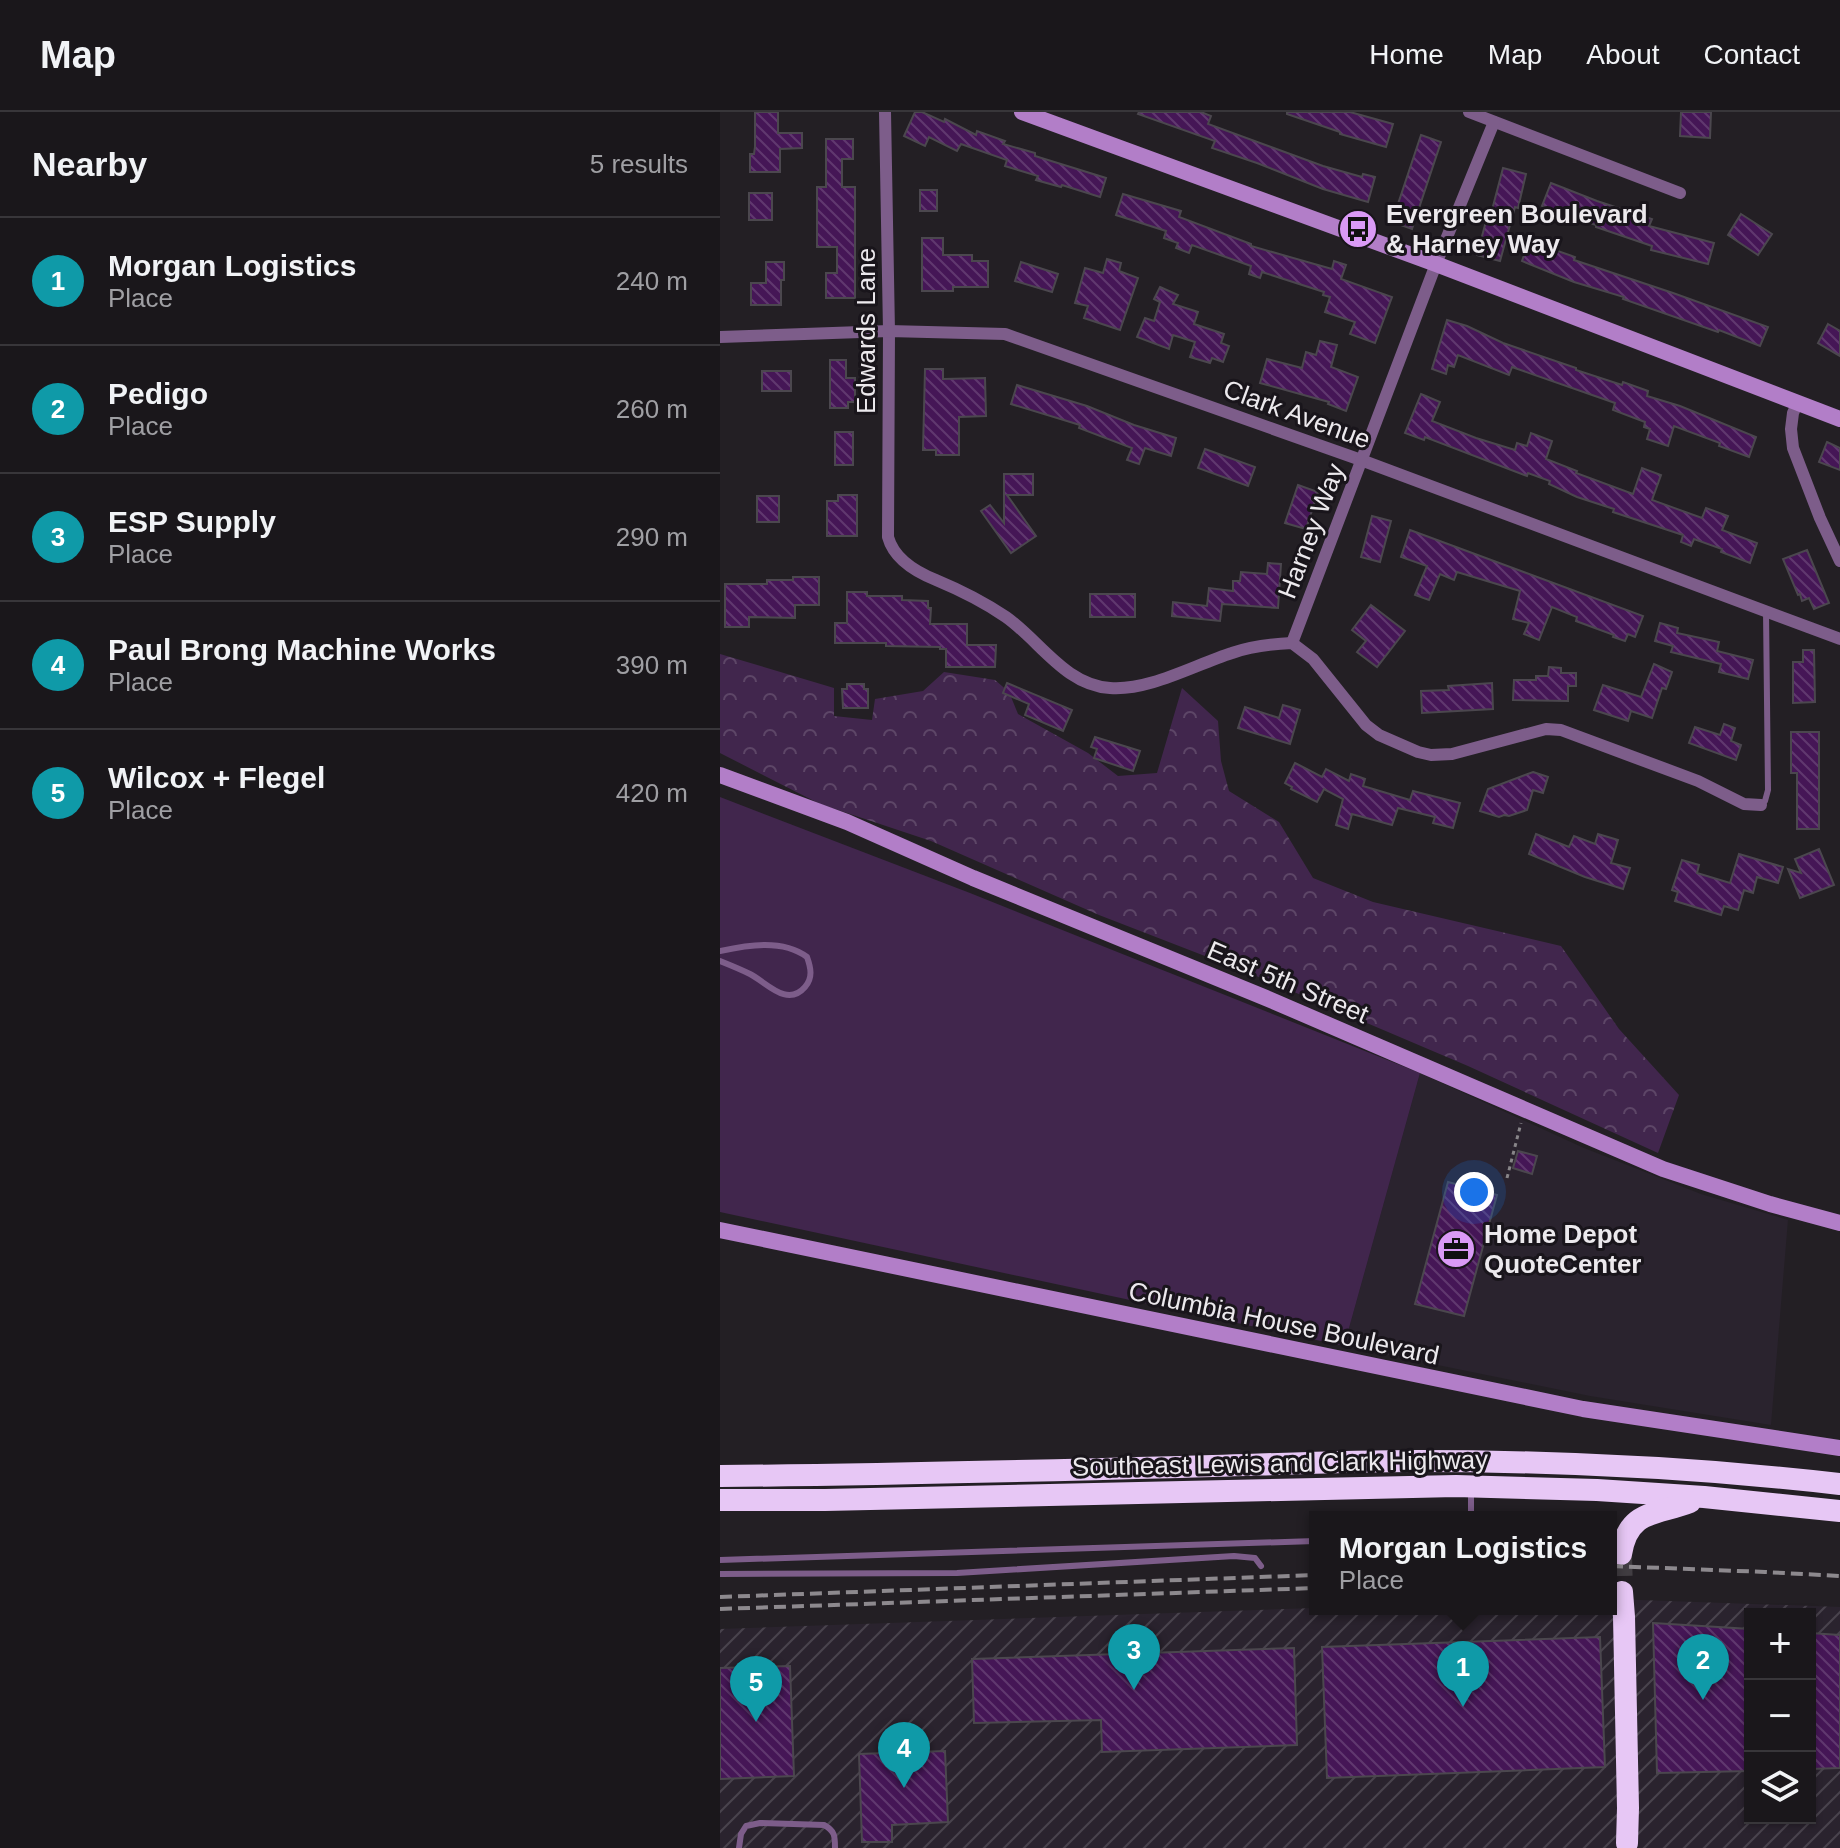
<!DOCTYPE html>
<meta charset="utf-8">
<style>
:root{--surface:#1a171b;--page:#272428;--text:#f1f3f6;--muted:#9f9fa3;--line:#38363a;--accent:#da9af6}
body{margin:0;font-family:Arial,sans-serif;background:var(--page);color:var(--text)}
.controls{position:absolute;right:24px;bottom:24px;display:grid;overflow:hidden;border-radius:0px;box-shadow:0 2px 6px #0004}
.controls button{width:72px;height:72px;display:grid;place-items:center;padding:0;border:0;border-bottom:2px solid var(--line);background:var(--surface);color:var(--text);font:40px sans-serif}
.you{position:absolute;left:754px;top:1080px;width:28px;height:28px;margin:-20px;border:6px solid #fff;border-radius:50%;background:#1a73e8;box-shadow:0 0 0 12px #1a73e833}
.badge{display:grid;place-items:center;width:52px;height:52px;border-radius:50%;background:var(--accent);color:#fff;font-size:26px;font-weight:700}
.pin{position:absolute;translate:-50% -66px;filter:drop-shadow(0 2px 4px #0008)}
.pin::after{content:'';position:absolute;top:42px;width:28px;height:24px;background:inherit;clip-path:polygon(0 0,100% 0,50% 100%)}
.popup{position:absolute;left:589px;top:1399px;width:308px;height:104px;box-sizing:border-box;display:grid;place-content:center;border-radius:0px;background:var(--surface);filter:drop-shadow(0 2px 6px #0005);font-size:26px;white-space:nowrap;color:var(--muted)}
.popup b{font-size:30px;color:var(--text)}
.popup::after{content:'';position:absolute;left:50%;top:100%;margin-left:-16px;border:16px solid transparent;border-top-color:var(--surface)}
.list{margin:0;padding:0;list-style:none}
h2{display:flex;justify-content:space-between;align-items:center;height:104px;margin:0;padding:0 32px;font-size:34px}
h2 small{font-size:26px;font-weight:400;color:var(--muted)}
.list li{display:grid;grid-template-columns:52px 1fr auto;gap:24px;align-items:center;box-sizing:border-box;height:128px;padding:0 32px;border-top:2px solid var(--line)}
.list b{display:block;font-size:30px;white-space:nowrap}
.list p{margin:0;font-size:26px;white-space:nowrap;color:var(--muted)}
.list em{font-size:26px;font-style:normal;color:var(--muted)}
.icon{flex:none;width:44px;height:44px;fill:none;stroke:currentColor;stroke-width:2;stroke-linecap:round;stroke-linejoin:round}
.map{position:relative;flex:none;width:1120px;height:1736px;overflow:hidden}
header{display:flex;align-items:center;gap:48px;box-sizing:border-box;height:112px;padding:0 40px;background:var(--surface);border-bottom:2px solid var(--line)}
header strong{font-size:38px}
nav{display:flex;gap:44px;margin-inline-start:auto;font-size:28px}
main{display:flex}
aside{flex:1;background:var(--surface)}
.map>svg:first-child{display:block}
</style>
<header>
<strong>Map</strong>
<nav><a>Home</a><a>Map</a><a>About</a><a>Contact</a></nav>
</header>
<main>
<aside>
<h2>Nearby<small>5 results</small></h2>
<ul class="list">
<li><span class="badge" style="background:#0f9aa8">1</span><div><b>Morgan Logistics</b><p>Place</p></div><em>240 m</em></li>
<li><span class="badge" style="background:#0f9aa8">2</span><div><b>Pedigo</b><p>Place</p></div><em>260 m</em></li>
<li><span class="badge" style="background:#0f9aa8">3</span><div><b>ESP Supply</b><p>Place</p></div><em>290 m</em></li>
<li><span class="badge" style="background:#0f9aa8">4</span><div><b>Paul Brong Machine Works</b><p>Place</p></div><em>390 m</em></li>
<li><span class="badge" style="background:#0f9aa8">5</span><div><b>Wilcox + Flegel</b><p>Place</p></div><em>420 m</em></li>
</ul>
</aside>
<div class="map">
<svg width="1120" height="1736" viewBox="0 0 1120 1736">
<defs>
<pattern id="industrial-furrows" width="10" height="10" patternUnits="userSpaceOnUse" patternTransform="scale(2)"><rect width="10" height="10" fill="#2a232e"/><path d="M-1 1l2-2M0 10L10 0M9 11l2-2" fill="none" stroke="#49434d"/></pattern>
<pattern id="forest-crowns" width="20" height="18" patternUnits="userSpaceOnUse" patternTransform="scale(2)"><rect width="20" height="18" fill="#41264d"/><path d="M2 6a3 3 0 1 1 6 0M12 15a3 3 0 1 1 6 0" fill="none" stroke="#5d4667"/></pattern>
<pattern id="building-back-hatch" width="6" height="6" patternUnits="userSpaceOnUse" patternTransform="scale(2)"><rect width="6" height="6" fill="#451656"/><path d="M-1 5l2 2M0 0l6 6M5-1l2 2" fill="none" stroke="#60386f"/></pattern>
</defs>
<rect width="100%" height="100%" fill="#231f24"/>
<polygon fill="#2a232e" points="700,961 864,1036 981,1082 1068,1108 1051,1313 870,1284 624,1234"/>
<path fill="url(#industrial-furrows)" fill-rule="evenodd" d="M891,1487L1120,1495V1736H0V1517L595,1496L891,1497ZM1030,1502H1090V1706H1030Z"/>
<polygon fill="#41264d" points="0,685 250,781 700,961 624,1234 0,1100"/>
<polygon fill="url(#forest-crowns)" points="0,542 114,576 114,604 152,608 155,587 203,579 224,560 275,568 289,580 298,602 368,641 398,664 437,661 462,576 498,609 501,649 509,679 559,710 593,766 653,790 841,834 899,917 959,983 938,1041 748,954 534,863 379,803 211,729 100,692 0,641"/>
<g fill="url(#building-back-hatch)" stroke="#4b474e" stroke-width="2">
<polygon points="35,0 58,0 58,21 82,21 82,36 60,37 60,60 30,60 30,42 34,42 35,35"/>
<polygon points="195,0 202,0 224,10 225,7 256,23 257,19 285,29 283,32 315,41 315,44 386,66 380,85 342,73 341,75 316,68 318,64 285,54 287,48 241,32 237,39 209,25 205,34 184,24"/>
<polygon points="419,0 481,0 491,4 488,12 603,54 642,65 643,62 655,65 648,90 603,77 537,51 492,36 495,29 418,2"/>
<polygon points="567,0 630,0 673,12 666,35 620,22 620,20 567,2"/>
<polygon points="961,0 991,0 990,26 960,24"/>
<polygon points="701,23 721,30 692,117 672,110"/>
<polygon points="106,27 133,27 133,47 122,47 122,75 135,75 135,186 106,186 106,161 117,161 117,135 97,135 97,75 106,75"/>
<polygon points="783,56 806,62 798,96 795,95 780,149 757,143 769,98 772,98"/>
<polygon points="831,71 877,89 932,107 929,114 994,131 988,152 931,138 932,134 876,115 876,113 822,94"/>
<rect x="200" y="78" width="17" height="21"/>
<rect x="29" y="81" width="23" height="27"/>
<polygon points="403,82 461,99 459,105 531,132 531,134 612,157 614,149 626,153 621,167 672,185 655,231 630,222 635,210 605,200 610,185 603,183 604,180 542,160 540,166 529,162 531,154 472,133 469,141 456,136 458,131 444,126 446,119 396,103"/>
<polygon points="1021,102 1052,122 1038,143 1008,123"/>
<polygon points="202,126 223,126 223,143 252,143 252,149 268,149 268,175 233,175 233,179 202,179"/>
<polygon points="809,129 855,145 854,148 953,181 1048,215 1040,234 999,218 998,220 903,187 904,185 854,170 802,149"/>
<polygon points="387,147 401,151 399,159 418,166 400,218 364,206 368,194 355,191 365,156 383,161"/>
<polygon points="46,150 64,150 64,168 61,168 61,193 31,193 31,171 46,171"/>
<polygon points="301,150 338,162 332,180 295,169"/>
<polygon points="440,175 458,183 453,192 478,200 474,212 504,222 501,231 509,234 503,250 492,246 490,251 470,245 475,230 453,223 449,237 417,225 425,206 434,209 440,190 434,187"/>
<polygon points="727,208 747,214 783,231 856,256 856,258 902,273 903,270 928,279 927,284 960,294 1036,325 1029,345 999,334 1000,331 954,314 948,334 927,327 930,317 924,315 925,310 893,298 895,291 792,255 789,263 738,243 734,255 728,253 726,262 712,257"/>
<polygon points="1108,212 1120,219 1120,244 1098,231"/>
<polygon points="600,229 617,233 611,255 638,265 626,299 608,292 609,290 540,271 547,247 582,256 586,240 596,243"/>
<polygon points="110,248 126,248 126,266 135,266 135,290 128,290 128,296 110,296"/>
<polygon points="205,257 223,257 223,267 265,266 266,304 239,305 239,343 216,343 216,338 203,338"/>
<rect x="42" y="259" width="29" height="20"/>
<polygon points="297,273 367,294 414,313 456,326 451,344 425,336 419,352 407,348 412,336 359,316 360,313 291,292"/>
<polygon points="701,282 720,290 712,309 756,326 795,338 797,331 807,334 811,321 832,329 826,347 857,359 856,361 913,382 922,356 941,363 932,388 982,406 986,396 1008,404 1002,418 1037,431 1030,451 1001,440 1002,437 974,427 971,434 961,430 963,423 893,400 894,397 857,385 829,372 830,369 808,361 807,364 705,325 704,328 685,321"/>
<rect x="115" y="320" width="18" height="33"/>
<polygon points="1107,330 1120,336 1120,358 1099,350"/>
<polygon points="485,337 535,355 528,374 478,356"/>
<polygon points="284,362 313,362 313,383 287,383 316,424 291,441 261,399 270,393 284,411"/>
<polygon points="578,373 598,380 586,417 565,411"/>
<polygon points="118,383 137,383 137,424 107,424 107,389 118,389"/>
<rect x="37" y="384" width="22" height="26"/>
<polygon points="652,404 671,409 660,450 641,445"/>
<polygon points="690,418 923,504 915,525 908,522 905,529 893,525 894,523 856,509 857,505 832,495 819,528 804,522 809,511 793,507 800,479 737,460 734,468 720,462 709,488 695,483 707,454 681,445"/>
<polygon points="1087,438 1109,491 1094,497 1089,486 1082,489 1080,482 1078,483 1063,447"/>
<polygon points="548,451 561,452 558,496 502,492 500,509 452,504 453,490 487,494 489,476 513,479 513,469 520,469 521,460 547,462"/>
<polygon points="73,465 99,465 99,493 75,493 75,506 29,505 29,515 5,515 5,472 47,472 47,468 73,468"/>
<polygon points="127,480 147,480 147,484 182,484 182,488 208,489 208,496 211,496 210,512 247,512 247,533 276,533 275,555 226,555 226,537 220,537 220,535 166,534 166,531 115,531 115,511 127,511"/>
<rect x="370" y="482" width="45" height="23"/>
<polygon points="651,493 685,519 657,555 637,540 646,529 632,518"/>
<polygon points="940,511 958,516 957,521 999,530 997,539 1033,548 1028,567 999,560 1001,552 951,540 953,534 935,529"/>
<polygon points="1083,538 1094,538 1095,590 1073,591 1073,550 1083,550"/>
<polygon points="934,552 952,560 946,577 942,576 932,606 911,599 908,609 874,598 883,573 921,585"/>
<polygon points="829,555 841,556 841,561 856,561 856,574 848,574 848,589 793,588 794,568 816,568 816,564 828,564"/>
<polygon points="287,571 352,598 343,619 305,603 309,592 283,581"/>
<polygon points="772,571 773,597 702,601 701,579 729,578 728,574"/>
<polygon points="127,572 144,572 144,577 148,577 148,596 123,596 122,577 127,577"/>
<polygon points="563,593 580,598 570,632 518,616 525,595 559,606"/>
<polygon points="1004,612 1015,616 1011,629 1021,633 1016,648 969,631 975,615 1000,623"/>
<polygon points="1071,620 1099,620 1099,717 1077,717 1077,661 1071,661"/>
<polygon points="375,625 420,639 413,659 374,646 377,637 371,635"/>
<polygon points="575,651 602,665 606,657 629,669 631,662 645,667 643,674 690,688 693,679 740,691 733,716 713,711 715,705 678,696 672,713 632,702 628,717 616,713 623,687 604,677 597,690 571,677 572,675 565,671"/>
<polygon points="813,660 828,665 823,681 813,678 807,698 789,704 784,703 779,705 760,699 768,677"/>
<polygon points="816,722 849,735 854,724 875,732 878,722 898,728 891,751 910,756 903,777 865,765 809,742"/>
<polygon points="1099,737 1114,773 1080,786 1068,757 1081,761 1075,747"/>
<polygon points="1019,742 1063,755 1058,771 1037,765 1033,781 1024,778 1018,798 1004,794 1001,803 955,789 958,780 952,778 962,748 979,753 977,761 1010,771"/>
<polygon points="798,1039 817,1044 812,1062 793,1056"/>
<polygon points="728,1070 777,1083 744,1204 695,1192"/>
<polygon points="933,1511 1030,1517 1030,1659 937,1661"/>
<polygon points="1090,1521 1120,1523 1120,1656 1090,1657"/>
<polygon points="880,1525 885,1655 607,1666 602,1535"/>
<polygon points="574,1536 577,1633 382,1640 381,1608 254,1611 252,1547"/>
<polygon points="70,1554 74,1664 0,1667 0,1556"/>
<polygon points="225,1639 228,1710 172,1713 172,1730 142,1730 139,1642"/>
</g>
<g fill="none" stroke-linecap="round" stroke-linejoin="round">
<polyline stroke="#413d42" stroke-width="22" stroke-dasharray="22 11" stroke-linecap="butt" points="901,1442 902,1480"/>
<polyline stroke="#888589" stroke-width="3" stroke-dasharray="4 4" stroke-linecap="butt" points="787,1066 801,1011"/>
<g stroke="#7d5d8a" stroke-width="6">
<polyline points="1041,693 1045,689 1048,678 1046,499"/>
<path d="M0,839C28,833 63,827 87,845C91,856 93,866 85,875C67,896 46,870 30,862C20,857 10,853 0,849"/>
<polyline points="751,1405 751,1381"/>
<polyline points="0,1448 595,1429"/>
<polyline points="0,1462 237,1461 514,1444 535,1446 541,1454"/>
<path d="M19,1736L21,1722L26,1714L40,1711L104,1713C115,1719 115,1724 115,1736"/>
</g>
<g stroke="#7d5d8a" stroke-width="12">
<path d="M165,0L169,219L168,425C174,447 196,460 216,468C240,478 264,490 286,505C320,529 345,573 390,576C429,579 474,553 512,541C532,534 551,532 572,531L593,547L646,613L659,623L698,640L711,643L732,642L826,617L841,618L978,669L1024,692L1041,693"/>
<polyline points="749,0 960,81"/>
<polyline points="0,225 169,219 285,222 641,348 1120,527"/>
<polyline points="1078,290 1073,301 1071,317 1073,336 1100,406 1120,449"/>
<polyline points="572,531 716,152 774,10"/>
</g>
<g stroke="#b27ec8" stroke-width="16">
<polyline points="302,0 716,152 1120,307"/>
<polyline points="0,663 127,710 253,766 546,886 943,1057 1050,1092 1120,1111"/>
<polyline points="0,1118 863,1297 1120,1336"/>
</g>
<g stroke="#e7c7f5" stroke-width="22">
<path d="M0,1364C154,1363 307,1359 460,1355C539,1353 618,1349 697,1349C838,1349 980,1356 1120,1372"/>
<polyline points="0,1388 105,1388 736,1374 877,1378 984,1385 1120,1399"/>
<path d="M901,1442C908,1397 937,1403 970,1390"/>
<polyline points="902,1480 904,1505 908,1696 907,1731"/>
</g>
<g stroke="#8d898e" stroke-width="4" stroke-dasharray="12 6" stroke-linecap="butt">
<polyline points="891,1454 1045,1460 1120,1464"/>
<polyline points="0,1485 595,1463"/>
<polyline points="0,1497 595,1476"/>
</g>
</g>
<defs>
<g id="bus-disc" transform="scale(2)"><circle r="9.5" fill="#da9af6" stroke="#19151b"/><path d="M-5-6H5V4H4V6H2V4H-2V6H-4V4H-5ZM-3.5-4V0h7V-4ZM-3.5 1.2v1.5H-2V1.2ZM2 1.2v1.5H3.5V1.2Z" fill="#111"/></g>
<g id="office-disc" transform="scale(2)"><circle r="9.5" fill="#da9af6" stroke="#19151b"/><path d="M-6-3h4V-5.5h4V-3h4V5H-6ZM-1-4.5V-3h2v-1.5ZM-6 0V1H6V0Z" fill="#111"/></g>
</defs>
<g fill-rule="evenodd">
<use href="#bus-disc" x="638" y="117"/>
<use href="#office-disc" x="736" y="1137"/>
</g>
<g text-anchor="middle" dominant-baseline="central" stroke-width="6" stroke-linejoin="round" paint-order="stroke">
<g font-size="26" font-weight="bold" fill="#ece9ed" stroke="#19151b" text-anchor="start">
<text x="666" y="102">Evergreen Boulevard<tspan x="666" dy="30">&amp; Harney Way</tspan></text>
<text x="764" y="1122">Home Depot<tspan x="764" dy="30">QuoteCenter</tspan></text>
</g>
<g font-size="26" fill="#ece9ed" stroke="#19151b">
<text transform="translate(146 219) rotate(-90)">Edwards Lane</text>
<text transform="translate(577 302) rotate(20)">Clark Avenue</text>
<text transform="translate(591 419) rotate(-69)">Harney Way</text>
<text transform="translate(568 870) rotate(23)">East 5th Street</text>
<text transform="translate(564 1211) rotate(12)">Columbia House Boulevard</text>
<text transform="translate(560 1351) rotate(-1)">Southeast Lewis and Clark Highway</text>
</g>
</g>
</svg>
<div class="controls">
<button>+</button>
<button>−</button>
<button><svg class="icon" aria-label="layers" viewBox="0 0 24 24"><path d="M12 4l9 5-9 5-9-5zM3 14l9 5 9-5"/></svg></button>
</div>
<div class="you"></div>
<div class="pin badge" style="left:743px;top:1595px;background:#0f9aa8">1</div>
<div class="popup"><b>Morgan Logistics</b>Place</div>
<div class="pin badge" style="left:983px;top:1588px;background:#0f9aa8">2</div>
<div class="pin badge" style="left:414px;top:1578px;background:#0f9aa8">3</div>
<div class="pin badge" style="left:184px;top:1676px;background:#0f9aa8">4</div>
<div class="pin badge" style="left:36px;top:1610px;background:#0f9aa8">5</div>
</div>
</main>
